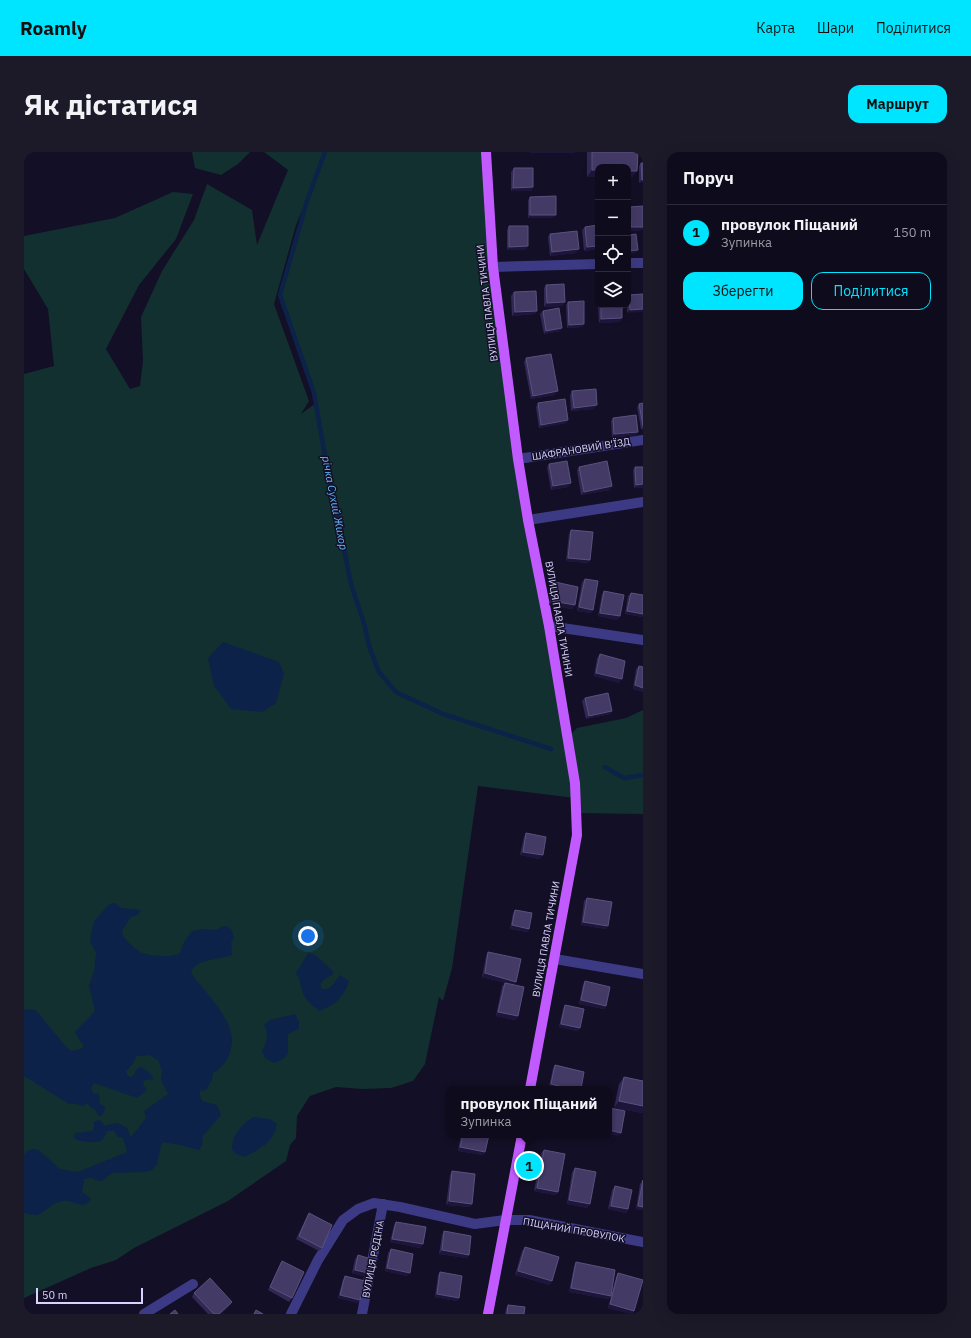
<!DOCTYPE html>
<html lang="uk">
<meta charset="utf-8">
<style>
:root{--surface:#0e0b1c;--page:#1c1929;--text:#f1f3f6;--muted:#9b9ba3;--line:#2e2b3b;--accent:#00e5ff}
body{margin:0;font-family:"IBM Plex Sans",sans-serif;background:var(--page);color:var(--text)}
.controls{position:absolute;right:12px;top:12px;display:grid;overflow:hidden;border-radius:8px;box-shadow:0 4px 16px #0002}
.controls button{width:36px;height:36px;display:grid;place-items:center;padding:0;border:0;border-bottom:1px solid var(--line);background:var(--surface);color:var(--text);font:20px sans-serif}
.scale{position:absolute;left:12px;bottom:10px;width:107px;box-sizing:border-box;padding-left:4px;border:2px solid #d9d4ff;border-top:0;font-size:11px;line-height:14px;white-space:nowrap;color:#d9d4ff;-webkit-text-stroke:3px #130f26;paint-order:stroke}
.you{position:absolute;left:284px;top:784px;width:14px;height:14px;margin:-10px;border:3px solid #fff;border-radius:50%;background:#1a73e8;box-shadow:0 0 0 6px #1a73e833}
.badge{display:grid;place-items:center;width:26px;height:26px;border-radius:50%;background:var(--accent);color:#111;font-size:13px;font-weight:700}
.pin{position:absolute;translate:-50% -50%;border:2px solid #fff;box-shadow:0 1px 4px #0006}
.popup{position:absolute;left:422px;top:934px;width:166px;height:52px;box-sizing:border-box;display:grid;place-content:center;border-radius:8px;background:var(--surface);filter:drop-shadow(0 1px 3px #0005);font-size:13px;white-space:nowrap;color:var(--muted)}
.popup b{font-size:15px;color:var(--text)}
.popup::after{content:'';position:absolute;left:50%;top:100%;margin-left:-8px;border:8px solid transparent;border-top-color:var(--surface)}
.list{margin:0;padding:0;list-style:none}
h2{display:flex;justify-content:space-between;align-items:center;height:52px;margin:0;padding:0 16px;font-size:17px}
h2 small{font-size:13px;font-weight:400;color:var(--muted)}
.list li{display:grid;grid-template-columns:26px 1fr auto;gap:12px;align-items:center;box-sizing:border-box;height:56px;padding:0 16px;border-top:1px solid var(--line)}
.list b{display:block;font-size:15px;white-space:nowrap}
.list p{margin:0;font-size:13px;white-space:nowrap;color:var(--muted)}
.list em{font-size:13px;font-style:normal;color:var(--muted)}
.actions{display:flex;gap:8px;padding:12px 16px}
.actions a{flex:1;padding:9px 0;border:1px solid var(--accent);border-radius:12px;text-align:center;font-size:14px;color:var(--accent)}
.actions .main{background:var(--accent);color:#111}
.icon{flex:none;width:22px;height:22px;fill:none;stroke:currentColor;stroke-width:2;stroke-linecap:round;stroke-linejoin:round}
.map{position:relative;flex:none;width:619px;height:1162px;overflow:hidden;border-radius:12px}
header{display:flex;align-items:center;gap:24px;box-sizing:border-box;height:56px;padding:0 20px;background:var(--accent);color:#111}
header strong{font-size:19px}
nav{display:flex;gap:22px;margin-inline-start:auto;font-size:14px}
.intro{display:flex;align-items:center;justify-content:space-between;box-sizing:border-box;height:96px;padding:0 24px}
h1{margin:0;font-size:28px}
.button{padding:10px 18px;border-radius:12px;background:var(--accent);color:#111;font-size:14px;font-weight:700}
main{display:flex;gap:24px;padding:0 24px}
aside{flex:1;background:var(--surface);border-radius:12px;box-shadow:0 4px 16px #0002}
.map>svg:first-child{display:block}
</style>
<header>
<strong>Roamly</strong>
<nav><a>Карта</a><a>Шари</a><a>Поділитися</a></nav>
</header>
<div class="intro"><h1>Як дістатися</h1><a class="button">Маршрут</a></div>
<main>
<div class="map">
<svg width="619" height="1162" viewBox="0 0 619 1162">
<rect width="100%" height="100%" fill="#130f26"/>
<g fill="#12302f" fill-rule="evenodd">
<polygon points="168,0 226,0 214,12 197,23 171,16"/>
<path d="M240,0H301L296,16L302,0H462L469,115L500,347L547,582L553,576L602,566L619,558V662L552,661L551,646L454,634L428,816L419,849L415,845L401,912L389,929L367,936L338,937L312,935L286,944L273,964L272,986L266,993L262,1009L204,1049L110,1096L92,1108L67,1116L0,1146V222L30,214L24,157L0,117V84L91,66L149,40L169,42L152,87L115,133L82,197L106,237L116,234L119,209L117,165L138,119L170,68L183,32L228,58L233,93L264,18ZM291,28L256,143L290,241L292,251L277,262L285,249L250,152L272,73Z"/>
</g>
<g fill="#0c2248">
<polygon points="199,490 255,510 260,522 252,551 238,560 207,557 190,534 184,506"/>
<path d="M91,751L97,756L117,758L114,763L107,765L99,777L98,782C101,787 113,800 119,801C127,804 149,806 156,801L160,790L168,779L178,777L192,778L199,774L205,775L208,779L210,786L207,791L208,803C195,808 175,806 167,819L169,824C181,839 200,859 206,877C212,894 204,913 189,921L188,928L182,938L176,939V944L178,949L193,953L197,963L179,984L178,993L175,998L156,993L138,990L133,1012L128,1018L121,1020L88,1021L78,1029L71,1028L68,1026L60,1027L58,1040L65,1045L67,1048C58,1059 49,1047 38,1049C28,1051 22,1060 13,1063C9,1063 4,1062 0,1061V1003L3,999L9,997L15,998L36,1017L54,1020L103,1000L99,986L94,985L90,979H83C82,982 80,986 78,988C74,992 55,990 50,986L51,981L68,979L70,975V970L74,968L77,969L81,974C92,970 93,970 103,976L107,985L122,966L120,959L144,942L137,928L138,918L134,908L125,903L113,904L108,913L102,919L103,923L107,925L110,923L112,918L116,915C123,918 126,920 130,927L121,928L119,930L120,934L123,937L121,940L113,946L70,931L67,937L70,942L75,941L76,952L81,955V958L77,964H74L71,957H68L63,951L59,954L52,952H45L0,924V858L2,857L12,858L43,896L48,899L59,896V892L55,888L51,880L71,859L65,834L70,819L72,801L66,790L67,781L70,769L85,752Z"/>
<path d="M284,801L291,803L309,819V822C304,826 295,828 297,836C305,841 311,829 316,823L325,829C319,847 312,852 295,859C288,853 281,848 278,839C276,831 277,830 272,821Z"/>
<path d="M271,862L275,870V877L264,882V902L258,908L250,911L241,906L238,899C243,890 245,883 240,873L246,868Z"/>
<path d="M230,965L246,967L253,972C250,991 236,996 221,1005L212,1002L208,998C208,983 218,971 230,965Z"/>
</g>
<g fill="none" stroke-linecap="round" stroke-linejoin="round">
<g stroke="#0c2248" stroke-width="4.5">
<polyline points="301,0 283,49 256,143 290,241 299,293 327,432 340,471 345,494 355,520 372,540 419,562 527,597"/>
<polyline points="581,615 600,626 619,623"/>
</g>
<g stroke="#3d3a85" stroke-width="10">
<polyline points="604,111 619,111"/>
<polyline points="469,115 574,112"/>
<polyline points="494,307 619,288"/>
<polyline points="504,368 619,350"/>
<polyline points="525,474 619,488"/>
<polyline points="531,807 619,822"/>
<polyline points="120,1162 169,1132"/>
<polyline points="267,1162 294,1108 319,1068 334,1057 350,1051 376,1055 451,1072 481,1068 505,1068 619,1090"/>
<polyline points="338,1162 359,1052"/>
</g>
<g stroke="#c25bff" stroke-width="10">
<polyline points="462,0 469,115 494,307 504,368 525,474 551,631 553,683 506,937"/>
<polyline points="464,1162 498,983"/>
</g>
</g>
<g fill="#312854">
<polygon points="563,0 614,0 609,25 604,25 604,15 574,15 574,25 563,25"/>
<polygon points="617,11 619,31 615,31 615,14"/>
<polygon points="490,16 509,35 507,39 487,39 487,20"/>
<polygon points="506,45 529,66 504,66 504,48"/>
<polygon points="606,55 619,78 605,79 604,58"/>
<polygon points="574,73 574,97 560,99 558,78 561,75"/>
<polygon points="485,74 504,94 501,98 483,98 483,78"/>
<polygon points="526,82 552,101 526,104 524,85"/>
<polygon points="522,133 541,150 538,154 520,155 520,136"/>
<polygon points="490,140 513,159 510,162 488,164 487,144"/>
<polygon points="619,142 603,161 603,153 604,153 604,145 605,143"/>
<polygon points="544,150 560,172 558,175 543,176 542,153"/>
<polygon points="574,153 598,153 596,170 575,171"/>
<polygon points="519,159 538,176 536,179 520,182 516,162"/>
<polygon points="502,206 531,243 507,247 500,210"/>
<polygon points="548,239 570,257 547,259 546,243"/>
<polygon points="514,251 544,268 542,271 515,276 512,255"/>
<polygon points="619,251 619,277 617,277 613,255 615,252"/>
<polygon points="589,266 614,280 611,283 588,286 587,269"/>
<polygon points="525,312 547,331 544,335 527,338 523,315"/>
<polygon points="555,315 586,338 557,343 553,318"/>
<polygon points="611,315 619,315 619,336 610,336 609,318"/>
<polygon points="547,378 566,408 564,411 542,409 545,382"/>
<polygon points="561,427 569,458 567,461 553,459 558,430"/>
<polygon points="531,430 551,453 548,457 525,453 528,434"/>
<polygon points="580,439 596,464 593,468 574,464 578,442"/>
<polygon points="607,441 619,443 619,465 601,462 604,444"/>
<polygon points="576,502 595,531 570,524 573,506"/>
<polygon points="615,514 619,540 609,537 612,517"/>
<polygon points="561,546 588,559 586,562 562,567 558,549"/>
<polygon points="502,681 516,707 496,703 500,685"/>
<polygon points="563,746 582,777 557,773 560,749"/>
<polygon points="491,758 505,777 503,780 486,777 489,761"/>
<polygon points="464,800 490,833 494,864 491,868 472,864 478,834 481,831 482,831 458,825 462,804"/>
<polygon points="561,829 582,854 580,857 555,852 559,832"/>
<polygon points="541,853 556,876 553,879 535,875 539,857"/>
<polygon points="531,913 560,920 525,935 529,916"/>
<polygon points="600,925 619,929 619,961 590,956 595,932"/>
<polygon points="437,983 465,983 459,1003 434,999"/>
<polygon points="520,998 534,1040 531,1043 510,1039 517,1001"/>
<polygon points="551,1016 564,1056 543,1052 548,1020"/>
<polygon points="428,1019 448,1052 445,1055 422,1053 426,1023"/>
<polygon points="619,1028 619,1058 612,1057 616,1032"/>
<polygon points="591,1034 604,1057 602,1061 584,1057 588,1038"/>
<polygon points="285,1061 298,1096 295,1099 272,1087 283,1064"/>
<polygon points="372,1070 399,1092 396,1096 366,1090 370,1073"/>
<polygon points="420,1079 445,1103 443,1106 415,1102 418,1083"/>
<polygon points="501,1095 526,1133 491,1123 498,1099"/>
<polygon points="367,1097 383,1124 361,1119 364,1101"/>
<polygon points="334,1103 344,1121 342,1125 328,1121 331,1107"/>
<polygon points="258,1109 268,1146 265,1150 244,1138 256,1112"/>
<polygon points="552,1110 587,1144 584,1147 545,1140 550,1114"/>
<polygon points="416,1120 433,1149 411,1145 414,1123"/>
<polygon points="594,1121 610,1159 608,1162 584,1156 592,1125"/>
<polygon points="321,1124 334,1151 314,1146 319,1127"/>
<polygon points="170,1141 208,1150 206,1153 197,1162 184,1162 168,1145"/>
<polygon points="484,1153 500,1162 481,1162 482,1157"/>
</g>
<g fill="#1d163a">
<polygon points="506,0 551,0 551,1 505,1"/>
<polygon points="568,18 574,18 574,25 563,25"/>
<polygon points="604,19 613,19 609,25 604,25"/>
<polygon points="618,28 619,28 619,31 615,31"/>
<polygon points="509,35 507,39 487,39 489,36"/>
<polygon points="506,63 532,63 529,66 504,66"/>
<polygon points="607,75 619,75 619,78 605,79"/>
<polygon points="504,94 501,98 483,98 485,95"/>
<polygon points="574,94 574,97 560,99 563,95"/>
<polygon points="555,97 552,101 526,104 528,100"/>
<polygon points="614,98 611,101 604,102 604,99"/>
<polygon points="541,150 538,154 520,155 523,151"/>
<polygon points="619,157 619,160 603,161 606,158"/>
<polygon points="513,159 510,162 488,164 491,160"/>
<polygon points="598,166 596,170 575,171 577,167"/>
<polygon points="560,172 558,175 543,176 545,173"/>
<polygon points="538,176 536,179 520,182 522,179"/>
<polygon points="534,239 531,243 507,247 509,244"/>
<polygon points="573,253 570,257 547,259 550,256"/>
<polygon points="544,268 542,271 515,276 517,273"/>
<polygon points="614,280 611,283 588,286 590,282"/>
<polygon points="547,331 544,335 527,338 529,334"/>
<polygon points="619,332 619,336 610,336 612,333"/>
<polygon points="588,334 586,338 557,343 560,340"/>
<polygon points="544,406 566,408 564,411 542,409"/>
<polygon points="528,449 551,453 548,457 525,453"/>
<polygon points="555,455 569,458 567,461 553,459"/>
<polygon points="603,459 619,462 619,465 601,462"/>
<polygon points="576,461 596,464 593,468 574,464"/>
<polygon points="572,521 598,527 595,531 570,524"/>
<polygon points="611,533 619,536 619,540 609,537"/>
<polygon points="588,559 586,562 562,567 565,564"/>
<polygon points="499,700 519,703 516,707 496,703"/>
<polygon points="559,770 584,774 582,777 557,773"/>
<polygon points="488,773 505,777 503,780 486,777"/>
<polygon points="461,821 492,830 490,833 458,825"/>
<polygon points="557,848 582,854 580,857 555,852"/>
<polygon points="474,860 494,864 491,868 472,864"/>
<polygon points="537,872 556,876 553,879 535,875"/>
<polygon points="527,932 546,937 531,937 525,935"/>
<polygon points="595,949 619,954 619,961 590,956"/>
<polygon points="585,978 597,981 594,984 585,982"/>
<polygon points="436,995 461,1000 459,1003 434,999"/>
<polygon points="513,1036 534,1040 531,1043 510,1039"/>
<polygon points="545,1048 566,1052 564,1056 543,1052"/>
<polygon points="425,1049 448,1052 445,1055 422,1053"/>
<polygon points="587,1054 604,1057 602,1061 584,1057"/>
<polygon points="614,1054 619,1055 619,1058 612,1057"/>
<polygon points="368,1087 399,1092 396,1096 366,1090"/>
<polygon points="418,1098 445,1103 443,1106 415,1102"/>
<polygon points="363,1116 386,1121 383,1124 361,1119"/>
<polygon points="331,1118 344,1121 342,1125 328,1121"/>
<polygon points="494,1119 528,1129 526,1133 491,1123"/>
<polygon points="547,1136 587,1144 584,1147 545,1140"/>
<polygon points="413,1142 435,1146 433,1149 411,1145"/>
<polygon points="316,1143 336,1148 334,1151 314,1146"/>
<polygon points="208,1150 206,1153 197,1162 195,1162"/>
<polygon points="586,1152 610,1159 608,1162 607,1162 584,1156"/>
</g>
<g fill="#433a66" stroke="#5a527e">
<polygon points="568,0 614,0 613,19 604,19 604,15 574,15 574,18 568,18"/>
<polygon points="617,11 619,11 619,28 618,28"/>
<polygon points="490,16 509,16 509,35 489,36"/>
<polygon points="532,44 532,63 506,63 506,45"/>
<polygon points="619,54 619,75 607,75 606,55"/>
<polygon points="574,73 574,94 563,95 561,75"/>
<polygon points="485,74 504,74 504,94 485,95"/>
<polygon points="553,79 555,97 528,100 526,82"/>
<polygon points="612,82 614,98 604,99 604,83"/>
<polygon points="540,132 541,150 523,151 522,133"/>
<polygon points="512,139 513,159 491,160 490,140"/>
<polygon points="619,142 619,157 606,158 605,143"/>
<polygon points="560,149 560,172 545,173 544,150"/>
<polygon points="577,153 598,153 598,166 577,167"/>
<polygon points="535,156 538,176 522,179 519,159"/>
<polygon points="527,202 534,239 509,244 502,206"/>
<polygon points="572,237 573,253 550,256 548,239"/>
<polygon points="541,247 544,268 517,273 514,251"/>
<polygon points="619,251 619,274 615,252"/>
<polygon points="612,263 614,280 590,282 589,266"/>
<polygon points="543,309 547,331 529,334 525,312"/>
<polygon points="583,309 588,334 560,340 555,315"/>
<polygon points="611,315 619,315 619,332 612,333"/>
<polygon points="547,378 569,380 566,408 544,406"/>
<polygon points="561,427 574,429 569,458 555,455"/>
<polygon points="531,430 554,435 551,453 528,449"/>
<polygon points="580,439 600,443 596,464 576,461"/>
<polygon points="607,441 619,443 619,462 603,459"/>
<polygon points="576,502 601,509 598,527 572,521"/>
<polygon points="615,514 619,515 619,536 611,533"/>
<polygon points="584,541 588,559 565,564 561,546"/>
<polygon points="502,681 522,685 519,703 499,700"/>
<polygon points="563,746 588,750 584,774 559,770"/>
<polygon points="491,758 508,761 505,777 488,773"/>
<polygon points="464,800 497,807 492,830 461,821"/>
<polygon points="561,829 586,835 582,854 557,848"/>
<polygon points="481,831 500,835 494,864 474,860"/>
<polygon points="541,853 560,857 556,876 537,872"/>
<polygon points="531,913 560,920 557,937 546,937 527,932"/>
<polygon points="600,925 619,929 619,954 595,949"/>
<polygon points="585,956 601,959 597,981 585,978"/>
<polygon points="439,983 465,983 461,1000 436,995"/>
<polygon points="520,998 541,1002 534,1040 513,1036"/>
<polygon points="551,1016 572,1020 566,1052 545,1048"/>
<polygon points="428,1019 451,1022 448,1052 425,1049"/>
<polygon points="619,1028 619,1055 614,1054"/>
<polygon points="591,1034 608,1038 604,1057 587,1054"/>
<polygon points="285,1061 308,1073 298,1096 275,1084"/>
<polygon points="372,1070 402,1075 399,1092 368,1087"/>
<polygon points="420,1079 447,1084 445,1103 418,1098"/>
<polygon points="501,1095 535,1105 528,1129 494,1119"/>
<polygon points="367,1097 389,1102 386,1121 363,1116"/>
<polygon points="334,1103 347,1107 344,1121 331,1118"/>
<polygon points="258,1109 280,1120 268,1146 246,1135"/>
<polygon points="552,1110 591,1118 587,1144 547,1136"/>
<polygon points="416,1120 438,1124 435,1146 413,1142"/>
<polygon points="594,1121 619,1128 610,1159 586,1152"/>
<polygon points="321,1124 341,1129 336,1148 316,1143"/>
<polygon points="186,1126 208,1150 195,1162 190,1162 170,1141"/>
<polygon points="484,1153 501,1155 500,1162 483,1162"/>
<polygon points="151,1158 154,1162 146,1162"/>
<polygon points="232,1158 239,1162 230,1162"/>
</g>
<g text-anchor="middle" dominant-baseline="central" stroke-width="3" stroke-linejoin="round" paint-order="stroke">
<g font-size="10" fill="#d9d4ff" stroke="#130f26">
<text transform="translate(463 151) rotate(-97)">ВУЛИЦЯ ПАВЛА ТИЧИНИ</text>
<text transform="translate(557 297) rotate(-9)">ШАФРАНОВИЙ В'ЇЗД</text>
<text transform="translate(535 467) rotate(80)">ВУЛИЦЯ ПАВЛА ТИЧИНИ</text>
<text transform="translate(522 787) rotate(-80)">ВУЛИЦЯ ПАВЛА ТИЧИНИ</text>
<text transform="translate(550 1078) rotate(10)">ПІЩАНИЙ ПРОВУЛОК</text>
<text transform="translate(349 1107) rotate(-79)">ВУЛИЦЯ РЄДІНА</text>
</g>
<g font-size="11" font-style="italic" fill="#62b6ff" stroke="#130f26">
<text transform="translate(311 351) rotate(79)">річка Сухий Жихор</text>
</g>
</g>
</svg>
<div class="controls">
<button>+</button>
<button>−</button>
<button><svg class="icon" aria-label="locate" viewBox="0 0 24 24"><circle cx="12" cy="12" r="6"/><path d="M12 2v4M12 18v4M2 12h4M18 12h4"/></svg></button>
<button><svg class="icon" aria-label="layers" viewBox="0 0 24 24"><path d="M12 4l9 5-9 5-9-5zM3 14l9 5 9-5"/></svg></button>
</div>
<div class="scale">50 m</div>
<div class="you"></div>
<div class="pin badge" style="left:505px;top:1014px">1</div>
<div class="popup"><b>провулок Піщаний</b>Зупинка</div>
</div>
<aside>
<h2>Поруч<small></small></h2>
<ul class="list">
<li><span class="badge">1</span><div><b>провулок Піщаний</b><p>Зупинка</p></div><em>150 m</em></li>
</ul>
<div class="actions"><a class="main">Зберегти</a><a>Поділитися</a></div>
</aside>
</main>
